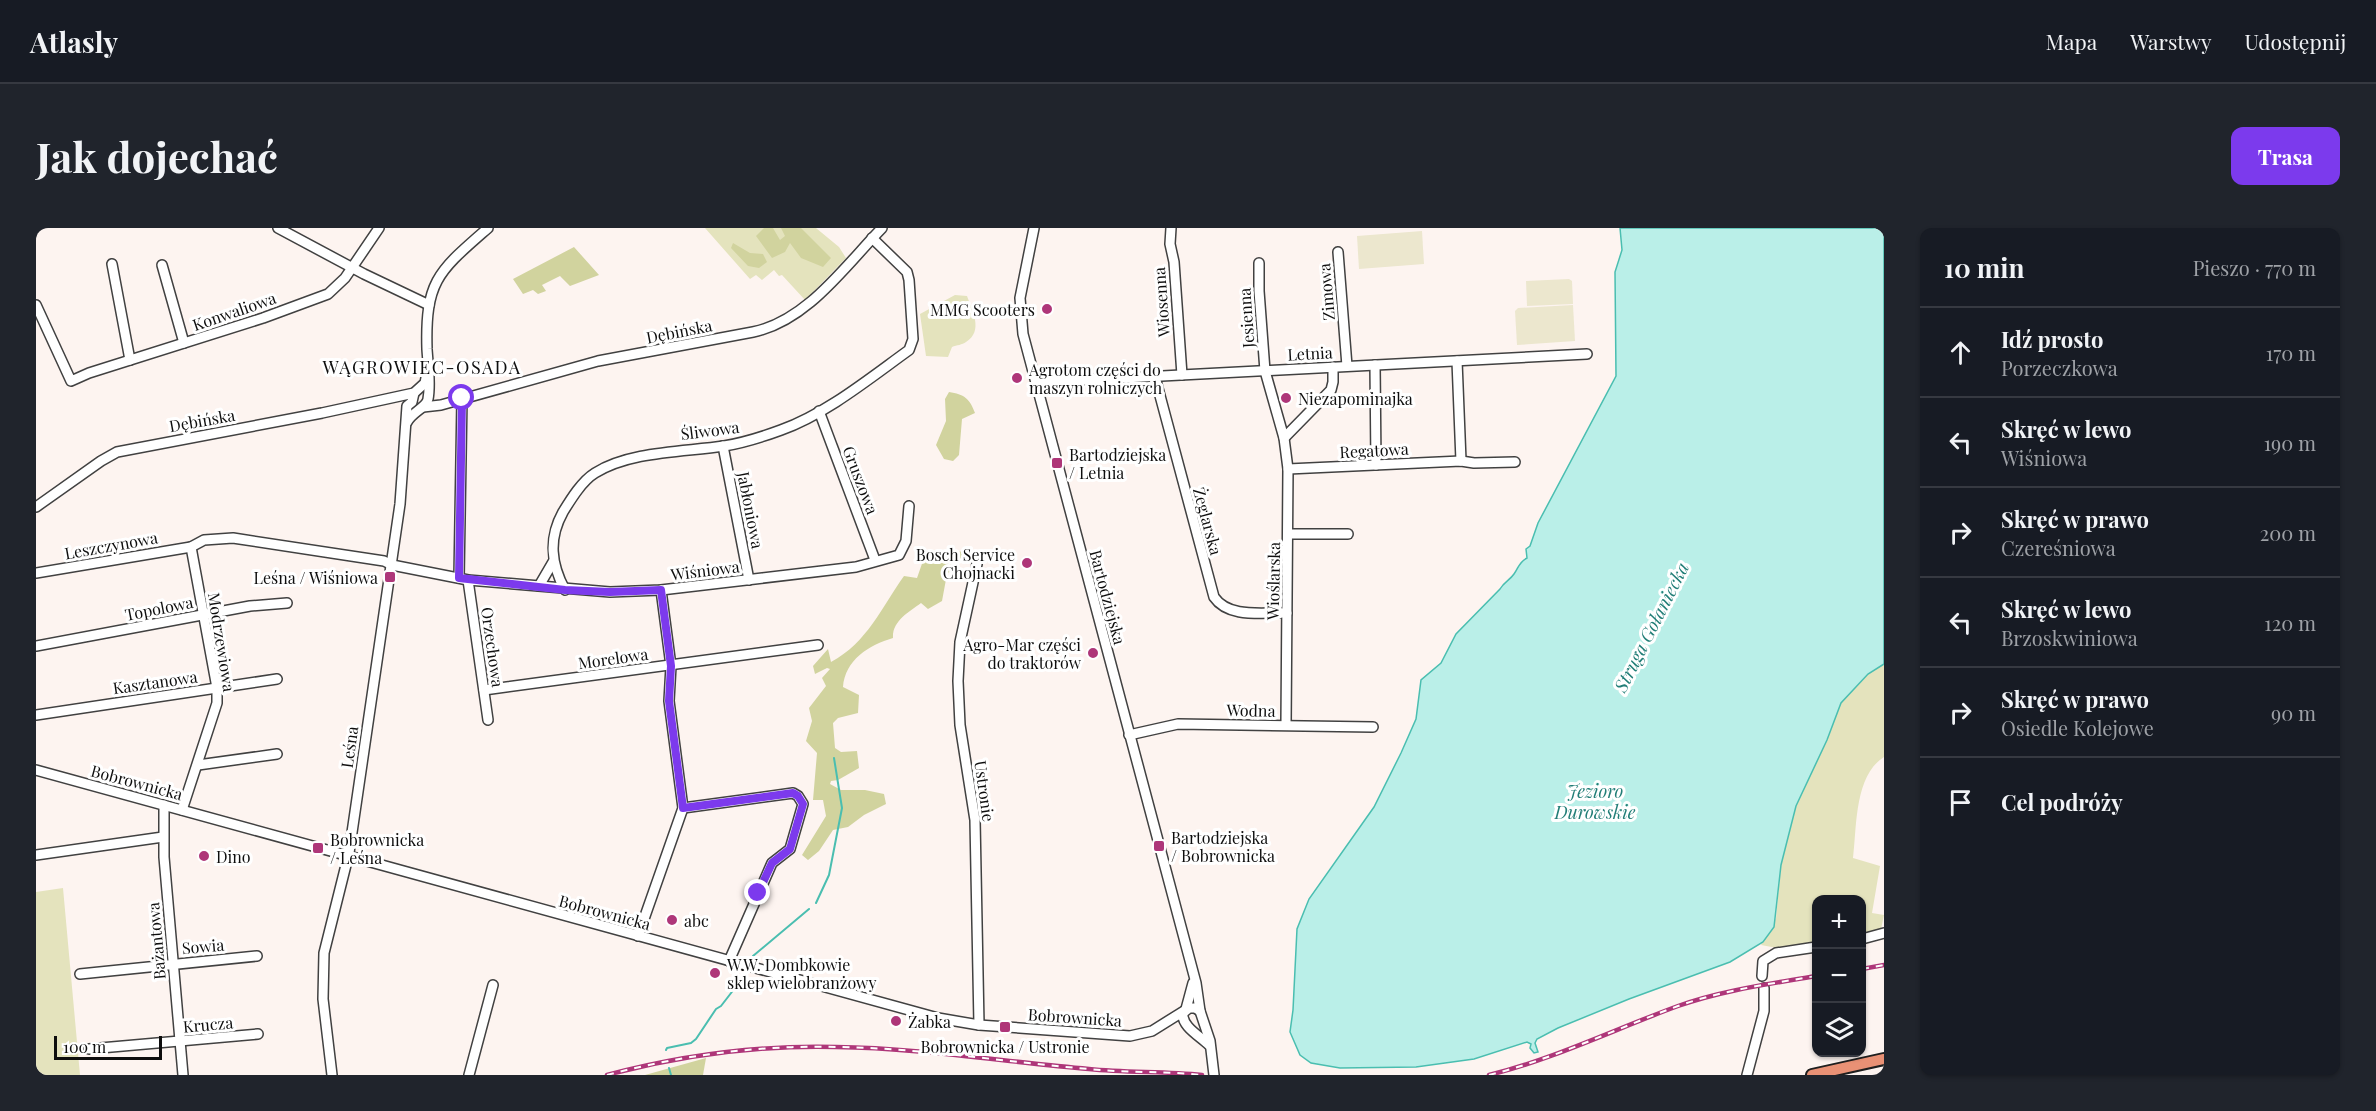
<!DOCTYPE html>
<html lang="pl">
<meta charset="utf-8">
<style>
:root{--surface:#171b24;--page:#20242c;--text:#f1f3f6;--muted:#9ea1a6;--line:#363941;--accent:#7c3aed}
body{margin:0;font-family:"Playfair Display",serif;background:var(--page);color:var(--text)}
.controls{position:absolute;right:18px;bottom:18px;display:grid;overflow:hidden;border-radius:12px;box-shadow:0 2px 4px #0004}
.controls button{width:54px;height:54px;display:grid;place-items:center;padding:0;border:0;border-bottom:2px solid var(--line);background:var(--surface);color:var(--text);font:30px sans-serif}
.scale{position:absolute;left:18px;bottom:15px;width:108px;box-sizing:border-box;padding-left:6px;border:3px solid #0e0e0e;border-top:0;font-size:16px;line-height:21px;white-space:nowrap;color:#0e0e0e;-webkit-text-stroke:4px #fff;paint-order:stroke}
.stop{position:absolute;width:18px;height:18px;margin:-14px;border:4px solid #7c3aed;border-radius:50%;background:#fff}
.stop.end{background:#7c3aed;border-color:#fff;box-shadow:0 2px 6px #0008}
.list{margin:0;padding:0;list-style:none}
h2{display:flex;justify-content:space-between;align-items:center;height:78px;margin:0;padding:0 24px;font-size:26px}
h2 small{font-size:20px;font-weight:400;color:var(--muted)}
.list li{display:grid;grid-template-columns:39px 1fr auto;gap:18px;align-items:center;box-sizing:border-box;height:90px;padding:0 24px;border-top:2px solid var(--line)}
.list b{display:block;font-size:22px;white-space:nowrap}
.list p{margin:0;font-size:20px;white-space:nowrap;color:var(--muted)}
.list em{font-size:20px;font-style:normal;color:var(--muted)}
.icon{flex:none;width:33px;height:33px;fill:none;stroke:currentColor;stroke-width:2;stroke-linecap:round;stroke-linejoin:round}
.map{position:relative;flex:none;width:1848px;height:847px;overflow:hidden;border-radius:12px}
header{display:flex;align-items:center;gap:36px;box-sizing:border-box;height:84px;padding:0 30px;background:var(--surface);border-bottom:2px solid var(--line)}
header strong{font-size:28px}
nav{display:flex;gap:33px;margin-inline-start:auto;font-size:21px}
.intro{display:flex;align-items:center;justify-content:space-between;box-sizing:border-box;height:144px;padding:0 36px}
h1{margin:0;font-size:42px}
.button{padding:15px 27px;border-radius:12px;background:var(--accent);color:#fff;font-size:21px;font-weight:700}
main{display:flex;gap:36px;padding:0 36px}
aside{flex:1;background:var(--surface);border-radius:12px;box-shadow:0 2px 4px #0004}
.map>svg:first-child{display:block}
</style>
<header>
<strong>Atlasly</strong>
<nav><a>Mapa</a><a>Warstwy</a><a>Udostępnij</a></nav>
</header>
<div class="intro"><h1>Jak dojechać</h1><a class="button">Trasa</a></div>
<main>
<div class="map">
<svg width="1848" height="847" viewBox="0 0 1848 847">
<rect width="100%" height="100%" fill="#fdf4f0"/>
<g fill="#e4e3bd">
<polygon points="669,0 780,0 803,19 810,30 769,72 746,47 743,48 738,42 726,52 720,47 714,51"/>
<path d="M919,67L931,68C936,82 948,103 930,114C926,117 921,117 916,119L912,129L890,128L884,86Z"/>
<path d="M1848,436V529C1818,548 1821,599 1817,630L1844,638L1836,685L1848,687L1845,701L1826,707V672H1780V715L1741,720L1725,717L1740,690L1745,637L1760,578L1791,512L1805,475L1832,446Z"/>
<polygon points="27,660 44,847 0,847 0,664"/>
</g>
<g fill="#d1d39e">
<polygon points="728,0 737,0 744,12 749,8 745,0 765,0 795,30 787,39 765,30 754,15 749,24 736,30 720,8"/>
<polygon points="697,15 714,25 727,26 731,34 723,40 712,38 695,20"/>
<polygon points="538,19 563,47 534,58 524,48 506,57 510,63 502,66 497,62 487,66 477,51"/>
<path d="M913,164C928,166 934,171 939,185L926,191L923,227L917,233L908,231L900,217L910,193L909,171Z"/>
<path d="M921,323L928,324L922,335L911,346L906,373L892,381L885,375C873,384 856,393 857,410C833,417 809,432 807,459L823,467L822,485L802,490L797,495L799,520L805,524L821,523L823,540L802,552L795,553L794,556L805,562H829L848,566L850,576L828,587L812,599L797,602L783,623L772,632L766,627L790,588L787,572H777L781,525L770,513L776,493L773,480L790,458L786,450L794,441L791,440L779,446L777,438L792,421L795,434C831,415 846,379 868,348L881,350L888,330L900,325Z"/>
<polygon points="670,830 667,847 609,847"/>
</g>
<g fill="#ece7ce">
<polygon points="1386,3 1388,36 1323,41 1321,8"/>
<polygon points="1533,51 1536,53 1537,76 1491,78 1490,53"/>
<polygon points="1537,77 1539,113 1481,117 1479,83 1482,80"/>
</g>
<path fill="#baefe8" stroke="#4abeb0" stroke-width="1.5" d="M1584,0H1848V436L1832,446L1805,475L1791,512L1760,578L1745,637L1738,699L1727,714L1694,734L1593,771L1522,800L1501,811L1499,815L1502,824L1498,825L1494,820L1495,816L1491,814L1438,831L1380,839L1304,840L1275,835L1264,827L1254,804L1257,782L1261,701L1273,671L1338,579L1365,525L1380,491L1385,452L1405,435L1420,406L1464,361C1468,354 1474,352 1478,346C1483,339 1483,334 1491,330L1490,321L1494,318L1502,295L1580,148L1579,44L1586,22Z"/>
<g fill="none" stroke-linecap="round" stroke-linejoin="round">
<g stroke="#4abeb0" stroke-width="2">
<polyline points="780,675 793,647 806,580 798,530"/>
<polyline points="717,728 773,681"/>
<polyline points="630,822 631,820 655,815 660,811 680,781 685,778 702,756"/>
<polyline points="633,840 635,847"/>
</g>
<g stroke="#414141" stroke-width="12">
<g id="minor">
<polyline points="242,0 328,46 393,77"/>
<polyline points="998,0 984,70 987,106 1160,755 1164,783 1174,813 1178,847"/>
<polyline points="1135,0 1134,16 1138,34 1146,147"/>
<polyline points="1302,24 1311,138"/>
<polyline points="1223,35 1223,63 1229,143 1248,210 1252,241 1250,497"/>
<polyline points="76,36 94,132"/>
<polyline points="126,37 148,115"/>
<polyline points="0,77 35,153 53,145 227,90 292,66 309,50 343,0"/>
<polyline points="1421,133 1425,233"/>
<polyline points="1339,137 1340,237"/>
<path d="M1119,149L1178,369C1193,391 1228,384 1251,385"/>
<polyline points="1000,157 1011,154 1551,126"/>
<path d="M387,179L405,177L562,133L717,104C771,93 809,38 846,0"/>
<polyline points="783,183 839,332"/>
<path d="M371,194C376,184 391,179 392,171C395,155 392,138 391,121C389,52 403,43 452,0"/>
<polyline points="1248,210 1295,162 1297,154 1297,139"/>
<polyline points="687,218 713,352"/>
<polyline points="1252,241 1425,233 1438,235 1479,234"/>
<polyline points="0,279 65,233 81,224 286,185 378,165 389,155 392,140"/>
<polyline points="1253,306 1312,306"/>
<polyline points="941,336 924,414 922,453 924,497 939,592 943,797"/>
<polyline points="0,345 155,319 168,312 197,310 348,333 356,337 432,352 574,364 625,362 820,339 863,327 870,313 873,278"/>
<polyline points="423,350 426,170"/>
<polyline points="432,352 452,492"/>
<polyline points="503,358 517,334"/>
<path d="M529,362C515,336 512,311 527,284C535,271 546,253 559,245C594,223 648,224 688,218C707,215 726,209 745,202C790,186 834,150 873,122L877,111L873,52L871,44L836,10"/>
<polyline points="0,418 214,378 251,375"/>
<polyline points="448,462 782,417"/>
<polyline points="0,487 241,451"/>
<polyline points="1093,507 1142,496 1337,499"/>
<polyline points="162,537 241,526"/>
<polyline points="0,542 902,790 943,797 1094,808 1116,803 1148,783"/>
<polyline points="128,577 128,629 147,847"/>
<polyline points="647,580 757,565 762,568 767,576 754,621 736,635 693,733"/>
<polyline points="146,582 181,475 181,460 155,319"/>
<polyline points="0,627 127,609"/>
<polyline points="602,708 647,580 633,473 635,438 625,362"/>
<polyline points="1826,711 1848,705"/>
<polyline points="44,746 221,728"/>
<polyline points="1726,748 1727,733 1740,725 1780,719"/>
<polyline points="1150,781 1157,755"/>
<path d="M1164,783L1159,780H1153L1147,785C1145,798 1164,808 1173,817"/>
<polyline points="53,821 222,806"/>
<polyline points="296,847 287,771 288,725 313,625 364,276 371,178 376,174 378,165"/>
<polyline points="433,847 457,757"/>
<polyline points="1711,847 1728,783 1728,760"/>
</g>
</g>
<g stroke="#1f1f1f" stroke-width="14">
<polyline id="major" points="1776,847 1848,831"/>
</g>
<use href="#minor" stroke="#fff" stroke-width="9"/>
<use href="#major" stroke="#e99175" stroke-width="10"/>
<g stroke="#ae3679" stroke-width="4.5">
<g id="rail">
<polyline points="1826,741 1848,737"/>
<path d="M571,847C646,827 723,817 800,819C885,820 969,834 1053,841C1091,845 1128,843 1166,847"/>
<path d="M1453,847C1518,831 1579,801 1642,778C1687,762 1734,756 1780,748"/>
</g>
</g>
<use href="#rail" stroke="#fff" stroke-width="2" stroke-dasharray="7" stroke-linecap="butt"/>
</g>
<g fill="none" stroke-linecap="round" stroke-linejoin="round">
<polyline stroke="#7c3aed" stroke-width="8" points="426,170 423,350 529,362 574,364 625,362 635,438 633,473 647,580 757,565 762,568 767,576 754,621 736,635 722,665"/>
</g>
<g fill="#ae3679" stroke="#fff" stroke-width="2">
<circle cx="1011" cy="81" r="6"/>
<circle cx="981" cy="150" r="6"/>
<circle cx="1250" cy="170" r="6"/>
<rect x="1015" y="229" width="12" height="12" rx="3"/>
<circle cx="991" cy="335" r="6"/>
<rect x="348" y="343" width="12" height="12" rx="3"/>
<circle cx="1057" cy="425" r="6"/>
<rect x="1117" y="612" width="12" height="12" rx="3"/>
<rect x="276" y="614" width="12" height="12" rx="3"/>
<circle cx="168" cy="628" r="6"/>
<circle cx="636" cy="692" r="6"/>
<circle cx="679" cy="745" r="6"/>
<circle cx="860" cy="793" r="6"/>
<rect x="963" y="793" width="12" height="12" rx="3"/>
</g>
<g text-anchor="middle" dominant-baseline="central" stroke-width="6" stroke-linejoin="round" paint-order="stroke">
<g font-size="16" fill="#0e0e0e" stroke="#fff">
<text transform="translate(1290 64) rotate(-95)">Zimowa</text>
<text transform="translate(1125 74) rotate(-94)">Wiosenna</text>
<text transform="translate(198 83) rotate(-19)">Konwaliowa</text>
<text transform="translate(1210 90) rotate(-94)">Jesienna</text>
<text transform="translate(643 103) rotate(-11)">Dębińska</text>
<text transform="translate(1274 125) rotate(-3)">Letnia</text>
<text transform="translate(166 192) rotate(-10)">Dębińska</text>
<text transform="translate(674 202) rotate(-7)">Śliwowa</text>
<text transform="translate(1338 222) rotate(-3)">Regatowa</text>
<text transform="translate(825 252) rotate(69)">Gruszowa</text>
<text transform="translate(715 282) rotate(79)">Jabłoniowa</text>
<text transform="translate(1172 293) rotate(75)">Żeglarska</text>
<text transform="translate(75 317) rotate(-10)">Leszczynowa</text>
<text transform="translate(669 342) rotate(-7)">Wiśniowa</text>
<text transform="translate(1237 353) rotate(-89)">Wioślarska</text>
<text transform="translate(1072 369) rotate(75)">Bartodziejska</text>
<text transform="translate(123 380) rotate(-11)">Topolowa</text>
<text transform="translate(186 414) rotate(81)">Modrzewiowa</text>
<text transform="translate(457 419) rotate(82)">Orzechowa</text>
<text transform="translate(577 430) rotate(-8)">Morelowa</text>
<text transform="translate(119 454) rotate(-8)">Kasztanowa</text>
<text transform="translate(1215 482) rotate(1)">Wodna</text>
<text transform="translate(313 519) rotate(-82)">Leśna</text>
<text transform="translate(101 554) rotate(15)">Bobrownicka</text>
<text transform="translate(949 563) rotate(82)">Ustronie</text>
<text transform="translate(569 684) rotate(15)">Bobrownicka</text>
<text transform="translate(120 713) rotate(-95)">Bażantowa</text>
<text transform="translate(167 718) rotate(-5)">Sowia</text>
<text transform="translate(1039 789) rotate(4)">Bobrownicka</text>
<text transform="translate(172 796) rotate(-5)">Krucza</text>
</g>
<g font-size="16" fill="#0e0e0e" stroke="#fff" text-anchor="start">
<text x="999" y="81" text-anchor="end">MMG Scooters</text>
<text x="993" y="141">Agrotom części do<tspan x="993" dy="18">maszyn rolniczych</tspan></text>
<text x="1262" y="170">Niezapominajka</text>
<text x="1033" y="226">Bartodziejska<tspan x="1033" dy="18">/ Letnia</tspan></text>
<text x="979" y="326" text-anchor="end">Bosch Service<tspan x="979" dy="18">Chojnacki</tspan></text>
<text x="342" y="349" text-anchor="end">Leśna / Wiśniowa</text>
<text x="1045" y="416" text-anchor="end">Agro-Mar części<tspan x="1045" dy="18">do traktorów</tspan></text>
<text x="1135" y="609">Bartodziejska<tspan x="1135" dy="18">/ Bobrownicka</tspan></text>
<text x="294" y="611">Bobrownicka<tspan x="294" dy="18">/ Leśna</tspan></text>
<text x="180" y="628">Dino</text>
<text x="648" y="692">abc</text>
<text x="691" y="736">W.W. Dombkowie<tspan x="691" dy="18">sklep wielobranżowy</tspan></text>
<text x="872" y="793">Żabka</text>
<text x="969" y="818" text-anchor="middle">Bobrownicka / Ustronie</text>
</g>
<g font-size="18" letter-spacing="1.5" fill="#0e0e0e" stroke="#fff">
<text x="386" y="139">WĄGROWIEC-OSADA</text>
</g>
<g font-size="18" font-style="italic" fill="#227e77" stroke="#fff">
<text transform="translate(1615 399) rotate(-63)">Struga Gołaniecka</text>
<text x="1559" y="563">Jezioro<tspan x="1559" dy="21">Durowskie</tspan></text>
</g>
</g>
</svg>
<div class="controls">
<button>+</button>
<button>−</button>
<button><svg class="icon" aria-label="layers" viewBox="0 0 24 24"><path d="M12 4l9 5-9 5-9-5zM3 14l9 5 9-5"/></svg></button>
</div>
<div class="scale">100 m</div>
<div class="stop" style="left:426px;top:170px"></div>
<div class="stop end" style="left:722px;top:665px"></div>
</div>
<aside>
<h2>10 min<small>Pieszo · 770 m</small></h2>
<ul class="list">
<li><svg class="icon" aria-label="ahead" viewBox="0 0 24 24"><path d="M12 20V5M6 11l6-6 6 6"/></svg><div><b>Idź prosto</b><p>Porzeczkowa</p></div><em>170 m</em></li>
<li><svg class="icon" aria-label="left" viewBox="0 0 24 24"><path d="M17 20v-9H6M10 6l-5 5 5 5"/></svg><div><b>Skręć w lewo</b><p>Wiśniowa</p></div><em>190 m</em></li>
<li><svg class="icon" aria-label="right" viewBox="0 0 24 24"><path d="M7 20v-9h11M14 6l5 5-5 5"/></svg><div><b>Skręć w prawo</b><p>Czereśniowa</p></div><em>200 m</em></li>
<li><svg class="icon" aria-label="left" viewBox="0 0 24 24"><path d="M17 20v-9H6M10 6l-5 5 5 5"/></svg><div><b>Skręć w lewo</b><p>Brzoskwiniowa</p></div><em>120 m</em></li>
<li><svg class="icon" aria-label="right" viewBox="0 0 24 24"><path d="M7 20v-9h11M14 6l5 5-5 5"/></svg><div><b>Skręć w prawo</b><p>Osiedle Kolejowe</p></div><em>90 m</em></li>
<li><svg class="icon" aria-label="arrive" viewBox="0 0 24 24"><path d="M6 21V4h12l-3 4 3 4H6"/></svg><div><b>Cel podróży</b></div></li>
</ul>
</aside>
</main>
